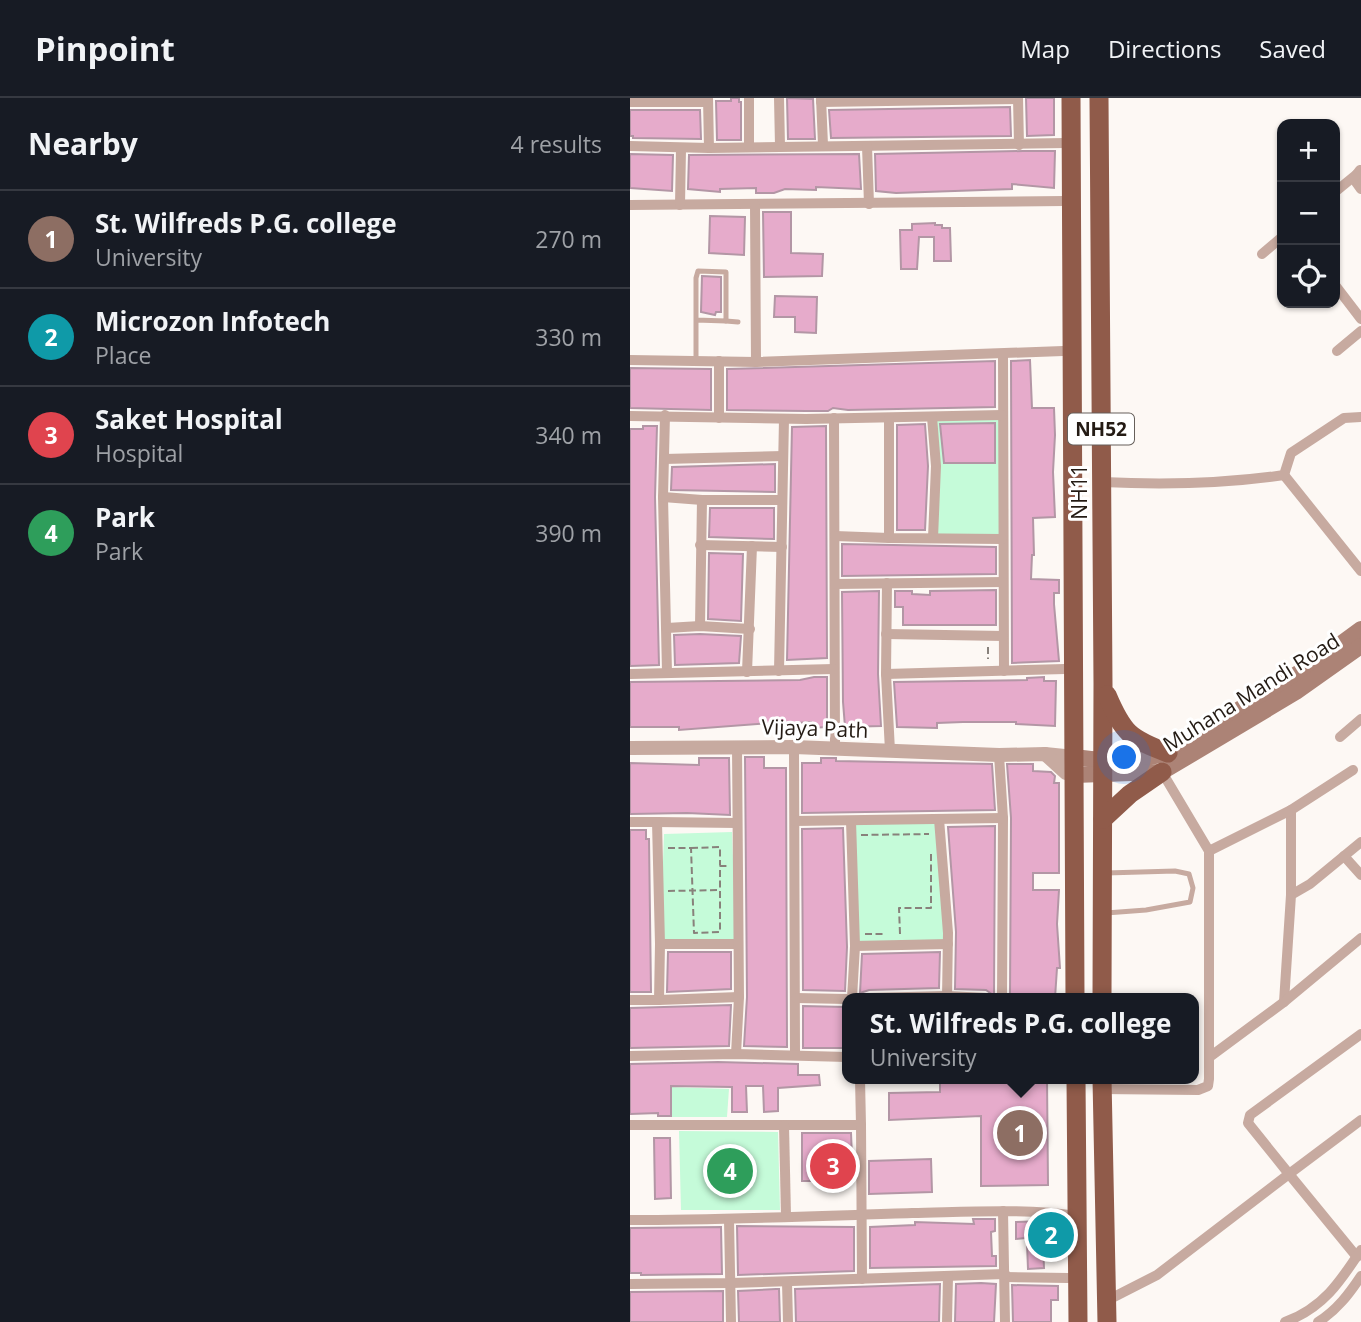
<!DOCTYPE html>
<meta charset="utf-8">
<style>
:root{--surface:#171b24;--page:#20242c;--text:#f1f3f6;--muted:#9ea1a6;--line:#363941;--accent:#9842af}
body{margin:0;font-family:"Open Sans",sans-serif;background:var(--page);color:var(--text)}
.controls{position:absolute;right:21px;top:21px;display:grid;overflow:hidden;border-radius:14px;box-shadow:0 2px 5px #0004}
.controls button{width:63px;height:63px;display:grid;place-items:center;padding:0;border:0;border-bottom:2px solid var(--line);background:var(--surface);color:var(--text);font:35px sans-serif}
.you{position:absolute;left:495px;top:660px;width:24px;height:24px;margin:-18px;border:5px solid #fff;border-radius:50%;background:#1a73e8;box-shadow:0 0 0 10px #1a73e833}
.badge{display:grid;place-items:center;width:46px;height:46px;border-radius:50%;background:var(--accent);color:#fff;font-size:23px;font-weight:700}
.pin{position:absolute;translate:-50% -50%;border:4px solid #fff;box-shadow:0 2px 7px #0006}
.popup{position:absolute;left:212px;top:895px;width:357px;height:91px;box-sizing:border-box;display:grid;place-content:center;border-radius:14px;background:var(--surface);filter:drop-shadow(0 2px 5px #0005);font-size:23px;white-space:nowrap;color:var(--muted)}
.popup b{font-size:26px;color:var(--text)}
.popup::after{content:'';position:absolute;left:50%;top:100%;margin-left:-14px;border:14px solid transparent;border-top-color:var(--surface)}
.list{margin:0;padding:0;list-style:none}
h2{display:flex;justify-content:space-between;align-items:center;height:91px;margin:0;padding:0 28px;font-size:30px}
h2 small{font-size:23px;font-weight:400;color:var(--muted)}
.list li{display:grid;grid-template-columns:46px 1fr auto;gap:21px;align-items:center;box-sizing:border-box;height:98px;padding:0 28px;border-top:2px solid var(--line)}
.list b{display:block;font-size:26px;white-space:nowrap}
.list p{margin:0;font-size:23px;white-space:nowrap;color:var(--muted)}
.list em{font-size:23px;font-style:normal;color:var(--muted)}
.icon{flex:none;width:38px;height:38px;fill:none;stroke:currentColor;stroke-width:2;stroke-linecap:round;stroke-linejoin:round}
.map{position:relative;flex:none;width:731px;height:1224px;overflow:hidden}
header{display:flex;align-items:center;gap:42px;box-sizing:border-box;height:98px;padding:0 35px;background:var(--surface);border-bottom:2px solid var(--line)}
header strong{font-size:33px}
nav{display:flex;gap:38px;margin-inline-start:auto;font-size:24px}
main{display:flex}
aside{flex:1;background:var(--surface)}
.map>svg:first-child{display:block}
</style>
<header>
<strong>Pinpoint</strong>
<nav><a>Map</a><a>Directions</a><a>Saved</a></nav>
</header>
<main>
<aside>
<h2>Nearby<small>4 results</small></h2>
<ul class="list">
<li><span class="badge" style="background:#8d6e63">1</span><div><b>St. Wilfreds P.G. college</b><p>University</p></div><em>270 m</em></li>
<li><span class="badge" style="background:#0f9aa8">2</span><div><b>Microzon Infotech</b><p>Place</p></div><em>330 m</em></li>
<li><span class="badge" style="background:#e0444e">3</span><div><b>Saket Hospital</b><p>Hospital</p></div><em>340 m</em></li>
<li><span class="badge" style="background:#2e9e5b">4</span><div><b>Park</b><p>Park</p></div><em>390 m</em></li>
</ul>
</aside>
<div class="map">
<svg width="731" height="1224" viewBox="0 0 731 1224">
<rect width="100%" height="100%" fill="#fdf8f4"/>
<g fill="#c5fbd9">
<polygon points="372,317 372,441 303,440 302,319"/>
<polygon points="309,721 318,846 225,848 221,723"/>
<polygon points="102,734 106,843 30,846 34,736"/>
<polygon points="41,989 99,991 97,1019 41,1019"/>
<polygon points="49,1033 148,1034 150,1112 51,1112"/>
</g>
<g fill="#e6abcb" stroke="#b396a5" stroke-width="2">
<polygon points="101,0 109,0 109,4 111,4 111,42 87,42 86,3 101,3"/>
<polygon points="157,0 183,1 185,41 158,41"/>
<polygon points="396,0 424,0 424,37 397,38"/>
<polygon points="380,9 381,38 201,40 199,12"/>
<polygon points="0,12 70,12 71,41 3,40 3,38 0,38"/>
<polygon points="393,53 425,53 424,90 382,86 382,91 266,95 246,93 245,56"/>
<polygon points="0,56 43,57 42,93 0,90"/>
<polygon points="229,56 231,91 186,89 186,92 155,91 144,95 126,95 126,90 90,91 90,94 58,91 59,57"/>
<polygon points="133,114 161,114 161,155 193,156 192,178 134,179"/>
<polygon points="80,118 115,119 114,157 79,155"/>
<polygon points="305,125 305,127 312,127 312,130 320,130 321,163 304,163 304,139 289,139 287,171 271,171 270,132 282,132 282,126"/>
<polygon points="72,178 91,179 91,214 86,214 85,217 71,214"/>
<polygon points="145,198 187,199 186,235 165,234 165,219 144,219"/>
<polygon points="400,262 402,310 424,310 425,337 423,374 425,419 403,420 404,457 402,457 401,481 429,482 429,495 424,495 424,506 429,563 382,565 381,263"/>
<polygon points="365,263 365,309 218,312 203,310 198,313 176,313 97,312 97,271"/>
<polygon points="0,270 81,271 81,312 0,310"/>
<polygon points="365,325 365,365 314,365 310,326"/>
<polygon points="295,326 298,368 295,432 267,432 267,327"/>
<polygon points="13,328 27,328 25,399 29,567 0,568 0,331 13,331"/>
<polygon points="196,328 197,560 157,562 162,329"/>
<polygon points="145,366 145,394 41,392 42,369"/>
<polygon points="80,410 144,410 144,441 79,439"/>
<polygon points="212,446 366,449 366,476 212,478"/>
<polygon points="79,455 113,456 111,523 78,521"/>
<polygon points="366,492 366,527 273,527 273,509 265,509 265,493 282,493 282,496 300,497 300,493"/>
<polygon points="249,493 248,576 251,628 215,629 213,604 212,494"/>
<polygon points="70,536 111,538 109,565 45,567 44,537"/>
<polygon points="184,579 197,579 197,629 181,630 181,624 166,625 166,630 154,631 154,628 141,628 141,625 49,632 49,629 0,629 0,584 170,582"/>
<polygon points="414,579 414,583 426,583 425,628 386,626 386,624 333,624 307,625 307,630 267,629 264,584 397,582 397,580"/>
<polygon points="115,659 134,659 134,670 156,670 157,949 114,948 117,899"/>
<polygon points="69,660 99,660 100,717 57,715 0,716 0,665 69,667"/>
<polygon points="191,660 206,660 206,663 362,666 365,712 172,715 172,665 191,665"/>
<polygon points="377,666 403,666 403,673 421,674 425,678 424,685 429,685 429,775 403,775 403,792 429,792 427,826 430,870 427,870 425,900 380,900 381,720"/>
<polygon points="365,728 364,897 363,897 356,892 325,891 326,834 318,729"/>
<polygon points="213,730 217,849 215,893 173,892 172,731"/>
<polygon points="0,732 16,732 16,741 19,741 21,894 0,894"/>
<polygon points="38,854 101,854 101,891 37,894"/>
<polygon points="310,854 309,890 239,892 230,895 232,856"/>
<polygon points="101,907 99,948 0,950 0,910"/>
<polygon points="173,908 216,909 216,950 173,950"/>
<polygon points="88,964 168,966 168,977 189,977 190,987 148,990 148,1013 134,1014 133,988 116,988 117,1014 102,1014 102,989 41,988 41,1018 28,1018 28,1015 0,1016 0,966"/>
<polygon points="310,981 417,981 418,1087 351,1088 351,1018 259,1022 259,995 310,994"/>
<polygon points="172,1035 221,1035 223,1083 172,1083"/>
<polygon points="24,1040 40,1040 41,1100 25,1101"/>
<polygon points="301,1061 302,1094 239,1096 239,1063"/>
<polygon points="343,1121 365,1121 365,1133 361,1134 362,1158 366,1158 366,1168 240,1170 240,1129 285,1127 285,1124 344,1126"/>
<polygon points="413,1123 430,1124 428,1140 413,1140 413,1131 395,1132 395,1140 386,1141 386,1124"/>
<polygon points="107,1128 224,1129 224,1173 108,1177"/>
<polygon points="91,1129 92,1176 11,1177 11,1175 0,1175 0,1130"/>
<polygon points="397,1146 413,1146 414,1170 398,1171"/>
<polygon points="351,1185 366,1186 364,1224 325,1224 326,1186"/>
<polygon points="310,1186 309,1224 166,1224 165,1191"/>
<polygon points="382,1187 428,1188 428,1202 421,1202 421,1224 383,1224"/>
<polygon points="146,1191 149,1191 150,1224 109,1224 108,1193"/>
<polygon points="93,1193 93,1224 0,1224 0,1194"/>
</g>
<g fill="none" stroke-linecap="round" stroke-linejoin="round">
<g stroke="#88817b" stroke-width="2" stroke-dasharray="7 3.5" stroke-linecap="butt">
<polyline points="358,549 358,561"/>
<polyline points="231,737 299,736"/>
<polyline points="38,750 61,750 64,835 90,834 90,768 99,768"/>
<polyline points="61,750 90,749 90,767"/>
<polyline points="38,793 90,792"/>
<polyline points="235,836 254,836"/>
<polyline points="270,836 269,810 301,810 301,755"/>
</g>
<g stroke="#c7aaa0" stroke-width="5">
<polyline points="66,222 96,223 96,174 68,173 66,180 66,263"/>
<polyline points="96,223 108,224"/>
<polyline points="476,815 516,812 560,804 563,790 559,776 545,773 476,775"/>
</g>
<g stroke="#c7aaa0" stroke-width="10">
<polyline points="78,0 79,50"/>
<polyline points="149,0 150,48"/>
<polyline points="191,0 193,47"/>
<polyline points="388,0 389,47"/>
<polyline points="0,4 78,4"/>
<polyline points="191,4 388,1"/>
<polyline points="0,48 79,50 435,45"/>
<polyline points="237,48 239,106"/>
<polyline points="119,49 119,0"/>
<polyline points="730,72 727,76 726,84 731,91"/>
<polyline points="705,94 727,76"/>
<polyline points="0,107 434,103"/>
<polyline points="50,107 51,51"/>
<polyline points="125,107 126,264"/>
<polyline points="632,156 652,139"/>
<polyline points="705,187 731,221"/>
<polyline points="707,253 731,233"/>
<polyline points="373,256 374,573"/>
<polyline points="0,262 126,264 433,253"/>
<polyline points="89,263 89,320"/>
<polyline points="35,317 33,399 37,574"/>
<polyline points="0,318 176,321 372,317"/>
<polyline points="302,319 306,368 303,440"/>
<polyline points="204,320 205,651"/>
<polyline points="34,361 153,358"/>
<polyline points="654,377 731,473"/>
<path d="M472,384C534,387 593,386 654,377L661,355L714,320L731,319"/>
<polyline points="33,399 72,402 151,402"/>
<polyline points="205,438 259,440 372,441"/>
<polyline points="259,440 259,320"/>
<polyline points="70,447 152,449"/>
<polyline points="257,485 256,576 260,653"/>
<polyline points="205,486 373,484"/>
<polyline points="70,528 72,402"/>
<polyline points="37,530 70,528 120,531"/>
<polyline points="256,536 373,538"/>
<polyline points="149,573 154,321"/>
<polyline points="117,574 122,448"/>
<polyline points="0,576 204,571"/>
<polyline points="256,576 435,571"/>
<polyline points="710,639 731,621"/>
<polyline points="164,649 165,957"/>
<polyline points="369,657 373,720 372,900"/>
<polyline points="661,712 661,797"/>
<polyline points="309,721 318,835 317,900"/>
<polyline points="165,723 373,720"/>
<polyline points="221,723 225,848 222,900"/>
<polyline points="0,724 27,724 30,846 29,902 0,902"/>
<polyline points="27,724 107,725"/>
<polyline points="579,753 661,712 723,672"/>
<polyline points="714,758 731,777"/>
<polyline points="30,846 107,846"/>
<polyline points="225,848 318,846"/>
<polyline points="166,900 217,901"/>
<polyline points="239,900 317,898 356,900"/>
<polyline points="29,902 109,899"/>
<polyline points="654,904 661,797 680,786 731,744"/>
<polyline points="731,936 620,1017 618,1025 659,1076 731,1022"/>
<polyline points="106,956 109,899 107,649"/>
<polyline points="0,958 106,956 217,959"/>
<polyline points="581,958 654,904 731,840"/>
<polyline points="472,991 568,992 578,988 579,981 579,753 532,674"/>
<polyline points="0,1027 231,1027 230,981"/>
<polyline points="154,1027 156,1118"/>
<polyline points="231,1027 232,1181"/>
<polyline points="373,1113 375,1224"/>
<path d="M0,1122C94,1122 188,1118 282,1115C336,1114 393,1110 447,1118"/>
<polyline points="99,1122 101,1224"/>
<polyline points="375,1179 438,1180"/>
<polyline points="157,1184 158,1224"/>
<polyline points="0,1186 101,1185 375,1176"/>
<polyline points="476,1203 527,1177 659,1076 727,1159"/>
<polyline points="317,1224 318,1179"/>
<path d="M655,1224C693,1210 710,1184 731,1152"/>
<path d="M688,1224C707,1212 719,1196 731,1178"/>
</g>
<g stroke="#c7aaa0" stroke-width="14">
<polyline points="0,650 164,649 369,657 415,656 444,659"/>
<polyline points="415,656 436,675 444,677"/>
</g>
<g stroke="#ac8376" stroke-width="16">
<path d="M444,659C475,664 509,663 538,655L686,564L731,531"/>
<polyline points="444,677 532,674 666,594 731,548"/>
</g>
<g stroke="#905b4a" stroke-width="19">
<polyline points="441,0 445,900"/>
<polyline points="469,0 473,586 472,900"/>
<path d="M477,597C493,635 500,641 538,655"/>
<polyline points="473,721 500,696 532,674"/>
<polyline points="446,981 448,1224"/>
<polyline points="472,981 477,1224"/>
</g>
</g>
<g text-anchor="middle" dominant-baseline="central" stroke-width="6" stroke-linejoin="round" paint-order="stroke">
<rect fill="#fff" stroke="#665f5a" stroke-width="2" x="438" y="315.5" width="66" height="31" rx="5"/>
<g font-size="19" font-weight="bold" fill="#241b14">
<text x="471" y="331">NH52</text>
</g>
<g font-size="21" fill="#241b14" stroke="#fff">
<text transform="translate(449 394) rotate(-90)">NH11</text>
<text transform="translate(621 594) rotate(-32)">Muhana Mandi Road</text>
<text transform="translate(185 630) rotate(2)">Vijaya Path</text>
</g>
</g>
</svg>
<div class="controls">
<button>+</button>
<button>−</button>
<button><svg class="icon" aria-label="locate" viewBox="0 0 24 24"><circle cx="12" cy="12" r="6"/><path d="M12 2v4M12 18v4M2 12h4M18 12h4"/></svg></button>
</div>
<div class="you"></div>
<div class="pin badge" style="left:390px;top:1035px;background:#8d6e63">1</div>
<div class="popup"><b>St. Wilfreds P.G. college</b>University</div>
<div class="pin badge" style="left:421px;top:1137px;background:#0f9aa8">2</div>
<div class="pin badge" style="left:203px;top:1068px;background:#e0444e">3</div>
<div class="pin badge" style="left:100px;top:1073px;background:#2e9e5b">4</div>
</div>
</main>
